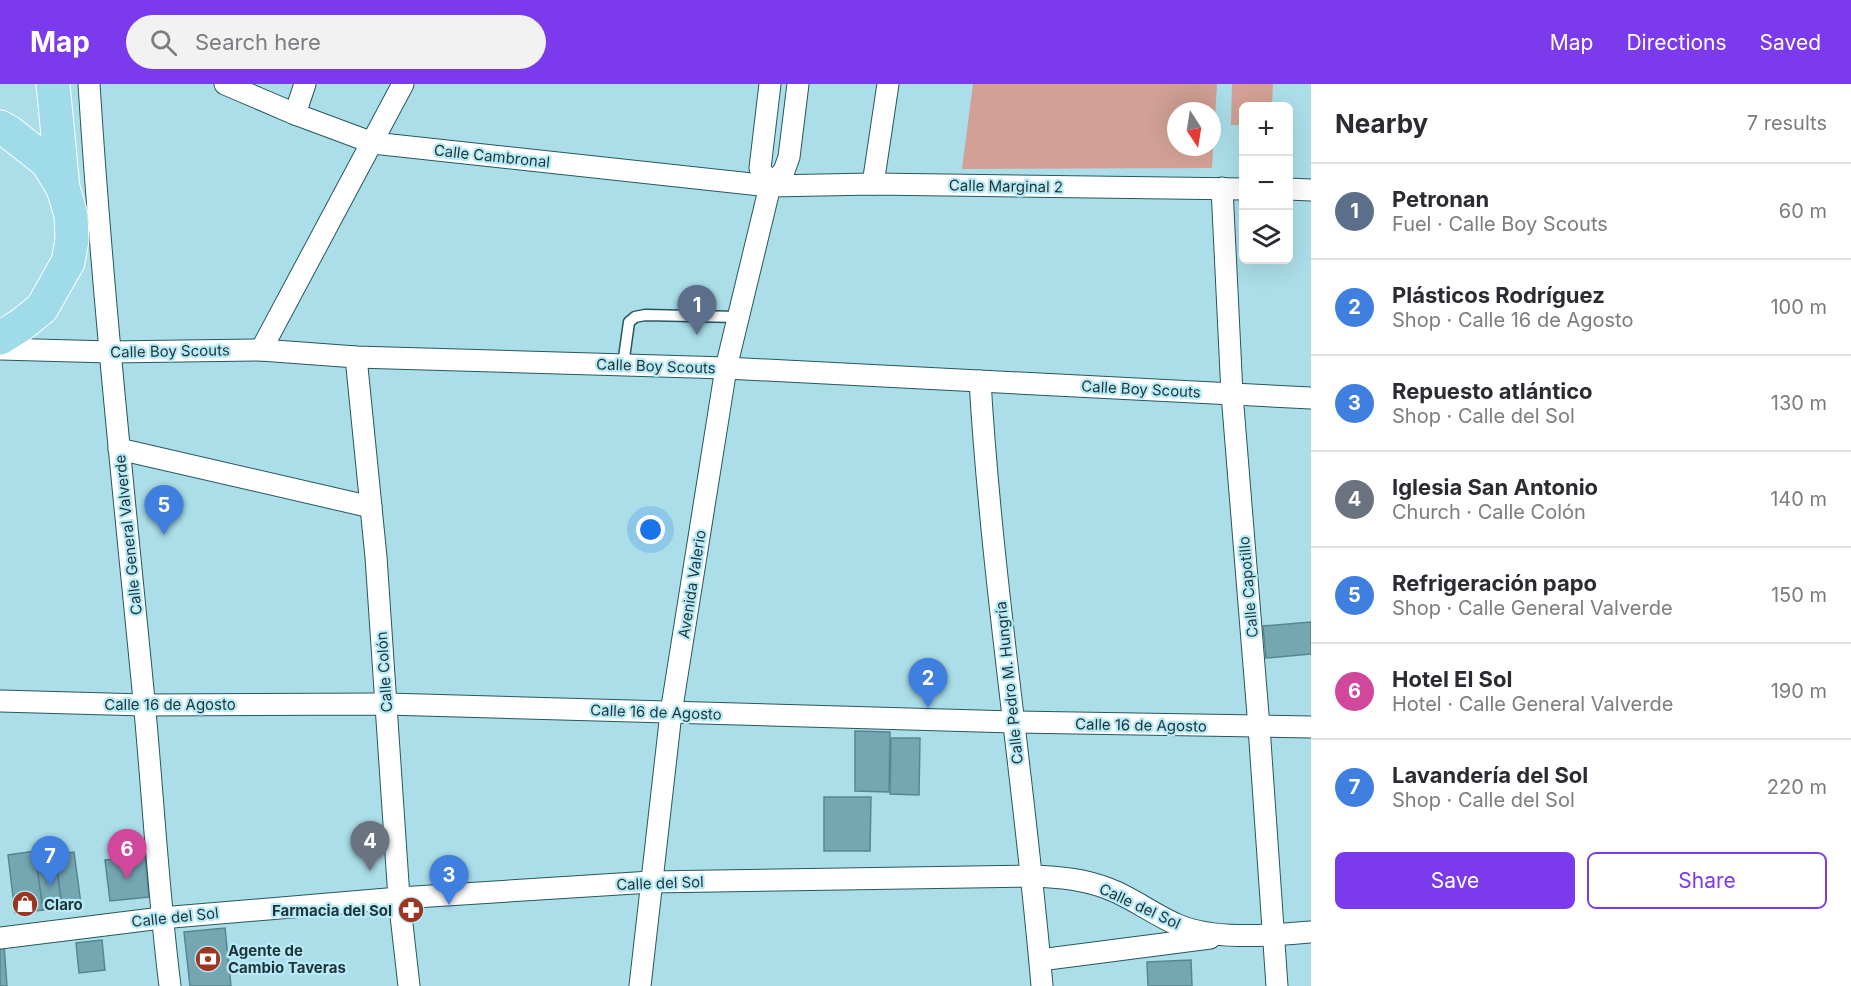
<!DOCTYPE html>
<meta charset="utf-8">
<style>
:root{--surface:#fff;--page:#f2f2f3;--text:#2b2b33;--muted:#7c7c81;--line:#e1e1e2;--accent:#7c3aed}
body{margin:0;font-family:Inter,sans-serif;background:var(--page);color:var(--text)}
.controls{position:absolute;right:18px;top:18px;display:grid;overflow:hidden;border-radius:9px;box-shadow:0 6px 24px #0002}
.controls button{width:54px;height:54px;display:grid;place-items:center;padding:0;border:0;border-bottom:2px solid var(--line);background:var(--surface);color:var(--text);font:30px sans-serif}
.compass{position:absolute;left:1167px;top:18px;width:54px;height:54px;border-radius:50%;background:var(--surface);box-shadow:0 6px 24px #0002;rotate:168deg}
.you{position:absolute;left:651px;top:446px;width:21px;height:21px;margin:-15px;border:4px solid #fff;border-radius:50%;background:#1a73e8;box-shadow:0 0 0 9px #1a73e833}
.badge{display:grid;place-items:center;width:39px;height:39px;border-radius:50%;background:var(--accent);color:#fff;font-size:20px;font-weight:700}
.pin{position:absolute;translate:-50% -50px;filter:drop-shadow(0 2px 3px #0008)}
.pin::after{content:'';position:absolute;top:32px;width:21px;height:18px;background:inherit;clip-path:polygon(0 0,100% 0,50% 100%)}
.list{margin:0;padding:0;list-style:none}
h2{display:flex;justify-content:space-between;align-items:center;height:78px;margin:0;padding:0 24px;font-size:26px}
h2 small{font-size:20px;font-weight:400;color:var(--muted)}
.list li{display:grid;grid-template-columns:39px 1fr auto;gap:18px;align-items:center;box-sizing:border-box;height:96px;padding:0 24px;border-top:2px solid var(--line)}
.list b{display:block;font-size:22px;white-space:nowrap}
.list p{margin:0;font-size:20px;white-space:nowrap;color:var(--muted)}
.list em{font-size:20px;font-style:normal;color:var(--muted)}
.actions{display:flex;gap:12px;padding:18px 24px}
.actions a{flex:1;padding:14px 0;border:2px solid var(--accent);border-radius:9px;text-align:center;font-size:21px;color:var(--accent)}
.actions .main{background:var(--accent);color:#fff}
.icon{flex:none;width:33px;height:33px;fill:none;stroke:currentColor;stroke-width:2;stroke-linecap:round;stroke-linejoin:round}
.map{position:relative;flex:none;width:1311px;height:902px;overflow:hidden}
header{display:flex;align-items:center;gap:36px;box-sizing:border-box;height:84px;padding:0 30px;background:var(--accent);color:#fff}
header strong{font-size:28px}
nav{display:flex;gap:33px;margin-inline-start:auto;font-size:21px}
.search{width:420px;height:54px;background:var(--page);display:flex;align-items:center;gap:15px;box-sizing:border-box;padding:0 21px;border-radius:33px;color:var(--muted);font-size:22px}
main{display:flex}
aside{flex:1;background:var(--surface)}
.map>svg:first-child{display:block}
</style>
<header>
<strong>Map</strong>
<div class="search"><svg class="icon" aria-label="search" viewBox="0 0 24 24"><circle cx="10" cy="10" r="6"/><path d="M15 15l6 6"/></svg>Search here</div>
<nav><a>Map</a><a>Directions</a><a>Saved</a></nav>
</header>
<main>
<div class="map">
<svg width="1311" height="902" viewBox="0 0 1311 902">
<rect width="100%" height="100%" fill="#abdee9"/>
<g fill="#d2a094" fill-rule="evenodd">
<path d="M973,0H1217L1212,84L962,85ZM1176,27H1212V63H1176Z"/>
<polygon points="1232,0 1273,0 1272,22 1244,22 1243,41 1231,41"/>
</g>
<g fill="#75a7b2" stroke="#568791" stroke-width="1.5">
<polygon points="1311,538 1311,570 1266,574 1263,542"/>
<polygon points="855,647 890,648 889,708 855,707"/>
<polygon points="891,654 920,654 919,711 890,710"/>
<polygon points="824,713 871,713 870,767 824,767"/>
<polygon points="35,767 43,826 15,829 8,771"/>
<polygon points="74,768 81,820 62,823 55,771"/>
<polygon points="145,772 149,813 110,817 105,776"/>
<polygon points="56,779 62,823 43,826 37,782"/>
<polygon points="225,844 231,902 190,902 184,848"/>
<polygon points="102,856 105,886 79,889 76,859"/>
<polygon points="0,861 4,861 7,902 0,902"/>
<polygon points="1191,876 1192,902 1148,902 1147,878"/>
</g>
<g fill="none" stroke-linecap="round" stroke-linejoin="round">
<g stroke="#265761" stroke-width="13">
<polyline id="lane" points="623,281 629,238 635,233 645,231 738,233"/>
</g>
<g stroke="#265761" stroke-width="23">
<g id="street">
<path d="M89,0C102,206 124,411 144,616C153,712 158,807 170,902"/>
<polyline points="225,0 295,30 373,59 770,102 873,100 1244,105"/>
<polyline points="295,30 305,0"/>
<polyline points="873,100 888,0"/>
<polyline points="770,102 760,84 770,0"/>
<polyline points="1222,104 1232,310 1259,643 1277,902"/>
<polyline points="1288,105 1311,106"/>
<polyline points="0,265 110,268 261,266 356,273 726,284 1311,314"/>
<polyline points="261,266 403,0"/>
<polyline points="356,273 376,473 399,814 409,902"/>
<path d="M980,297C992,499 1025,700 1042,902"/>
<polyline points="119,365 371,423"/>
<polyline points="0,617 144,621 387,620 1013,638 1311,643"/>
<path d="M0,854L161,834L399,814L651,798L1032,792C1059,793 1084,795 1109,805C1133,814 1154,831 1178,841C1216,857 1271,851 1311,848"/>
<polyline points="1040,876 1210,854"/>
<polyline points="640,902 671,629 726,284 770,102 784,87 789,73 798,0"/>
</g>
</g>
<g stroke="#fff" stroke-width="35">
<g id="primary">
<polyline points="0,43 9,48 47,78 63,104"/>
<polyline points="0,254 21,241 42,224 68,178 72,156 71,131 63,104 53,0"/>
</g>
</g>
<use href="#lane" stroke="#fff" stroke-width="10"/>
<use href="#street" stroke="#fff" stroke-width="21"/>
<use href="#primary" stroke="#9fdbe8" stroke-width="33"/>
</g>
<defs>
<g id="shop-disc" transform="scale(1.35)"><circle r="9.5" fill="#9e3520" stroke="#b8ebf7"/><path d="M-5-2.5h2.3a2.7 3.5 0 0 1 5.4 0H5L5.5 6h-11ZM-1.5-2.5h3a1.5 2.3 0 0 0-3 0Z" fill="#fff"/></g>
<g id="pharmacy-disc" transform="scale(1.35)"><circle r="9.5" fill="#9e3520" stroke="#b8ebf7"/><path d="M-2-6h4v4h4v4h-4v4h-4v-4h-4v-4h4Z" fill="#fff"/></g>
<g id="bank-disc" transform="scale(1.35)"><circle r="9.5" fill="#9e3520" stroke="#b8ebf7"/><path d="M-6-4H6V4H-6ZM0-2.3a2.3 2.3 0 1 0 0 4.6a2.3 2.3 0 1 0 0-4.6Z" fill="#fff"/></g>
</defs>
<g fill-rule="evenodd">
<use href="#shop-disc" x="25" y="820"/>
<use href="#pharmacy-disc" x="411" y="826"/>
<use href="#bank-disc" x="208" y="875"/>
</g>
<g text-anchor="middle" dominant-baseline="central" stroke-width="4.5" stroke-linejoin="round" paint-order="stroke">
<g font-size="15" fill="#1f3438" stroke="#b8ebf7">
<text transform="translate(492 72) rotate(6)">Calle Cambronal</text>
<text transform="translate(1006 102) rotate(1)">Calle Marginal 2</text>
<text transform="translate(170 267) rotate(-1)">Calle Boy Scouts</text>
<text transform="translate(656 282) rotate(2)">Calle Boy Scouts</text>
<text transform="translate(1141 305) rotate(3)">Calle Boy Scouts</text>
<text transform="translate(128 451) rotate(-96)">Calle General Valverde</text>
<text transform="translate(692 500) rotate(-81)">Avenida Valerio</text>
<text transform="translate(1248 503) rotate(-95)">Calle Capotillo</text>
<text transform="translate(384 588) rotate(-94)">Calle Colón</text>
<text transform="translate(1009 599) rotate(-96)">Calle Pedro M. Hungría</text>
<text x="170" y="620">Calle 16 de Agosto</text>
<text transform="translate(656 628) rotate(2)">Calle 16 de Agosto</text>
<text transform="translate(1141 641) rotate(1)">Calle 16 de Agosto</text>
<text transform="translate(660 799) rotate(-2)">Calle del Sol</text>
<text transform="translate(1140 822) rotate(25)">Calle del Sol</text>
<text transform="translate(175 833) rotate(-6)">Calle del Sol</text>
</g>
<g font-size="15" font-weight="bold" fill="#1f3438" stroke="#b8ebf7" text-anchor="start">
<text x="44" y="820">Claro</text>
<text x="392" y="826" text-anchor="end">Farmacia del Sol</text>
<text x="228" y="866">Agente de<tspan x="228" dy="17">Cambio Taveras</tspan></text>
</g>
</g>
</svg>
<div class="controls">
<button>+</button>
<button>−</button>
<button><svg class="icon" aria-label="layers" viewBox="0 0 24 24"><path d="M12 4l9 5-9 5-9-5zM3 14l9 5 9-5"/></svg></button>
</div>
<svg class="compass" viewBox="-18 -18 36 36"><path d="M0-13l5 13h-10z" fill="#e53935"/><path d="M0 13l5-13h-10z" fill="#7c7c81"/></svg>
<div class="you"></div>
<div class="pin badge" style="left:697px;top:251px;background:#5c6f8a">1</div>
<div class="pin badge" style="left:928px;top:624px;background:#3f7fe0">2</div>
<div class="pin badge" style="left:449px;top:821px;background:#3f7fe0">3</div>
<div class="pin badge" style="left:370px;top:787px;background:#6b7280">4</div>
<div class="pin badge" style="left:164px;top:451px;background:#3f7fe0">5</div>
<div class="pin badge" style="left:127px;top:795px;background:#d1479c">6</div>
<div class="pin badge" style="left:50px;top:802px;background:#3f7fe0">7</div>
</div>
<aside>
<h2>Nearby<small>7 results</small></h2>
<ul class="list">
<li><span class="badge" style="background:#5c6f8a">1</span><div><b>Petronan</b><p>Fuel · Calle Boy Scouts</p></div><em>60 m</em></li>
<li><span class="badge" style="background:#3f7fe0">2</span><div><b>Plásticos Rodríguez</b><p>Shop · Calle 16 de Agosto</p></div><em>100 m</em></li>
<li><span class="badge" style="background:#3f7fe0">3</span><div><b>Repuesto atlántico</b><p>Shop · Calle del Sol</p></div><em>130 m</em></li>
<li><span class="badge" style="background:#6b7280">4</span><div><b>Iglesia San Antonio</b><p>Church · Calle Colón</p></div><em>140 m</em></li>
<li><span class="badge" style="background:#3f7fe0">5</span><div><b>Refrigeración papo</b><p>Shop · Calle General Valverde</p></div><em>150 m</em></li>
<li><span class="badge" style="background:#d1479c">6</span><div><b>Hotel El Sol</b><p>Hotel · Calle General Valverde</p></div><em>190 m</em></li>
<li><span class="badge" style="background:#3f7fe0">7</span><div><b>Lavandería del Sol</b><p>Shop · Calle del Sol</p></div><em>220 m</em></li>
</ul>
<div class="actions"><a class="main">Save</a><a>Share</a></div>
</aside>
</main>
